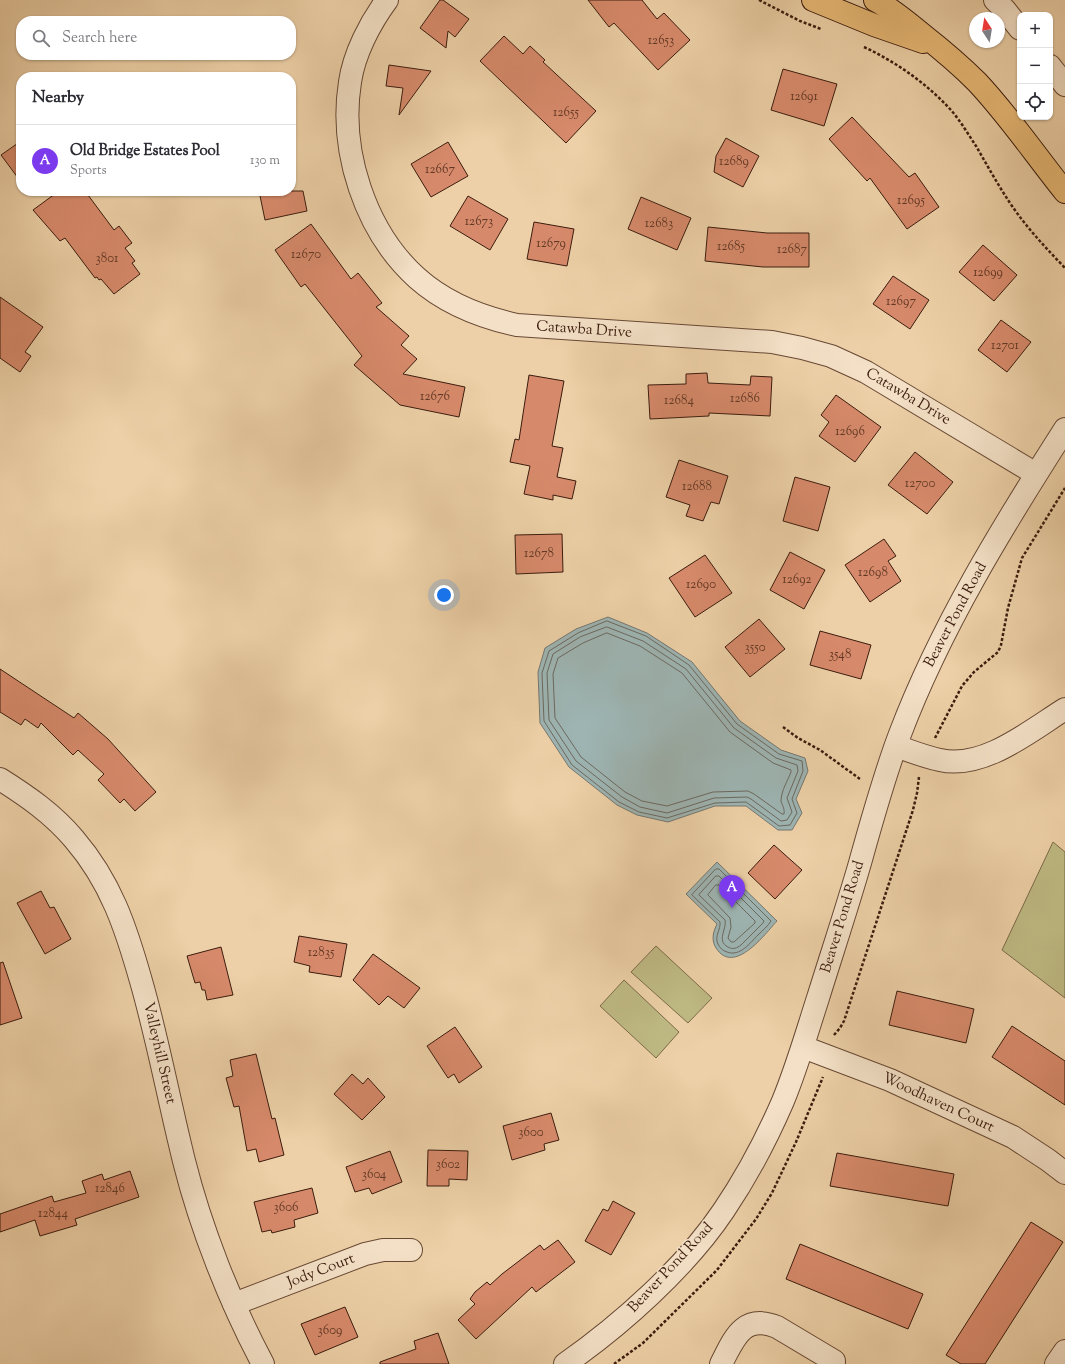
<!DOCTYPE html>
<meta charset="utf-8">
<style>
:root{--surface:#fff;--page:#f7f7f7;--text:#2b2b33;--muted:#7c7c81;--line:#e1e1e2;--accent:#7c3aed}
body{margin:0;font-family:"Sorts Mill Goudy",serif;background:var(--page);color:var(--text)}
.controls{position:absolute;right:12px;top:12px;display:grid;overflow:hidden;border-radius:8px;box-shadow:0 1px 3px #0004}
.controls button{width:36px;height:36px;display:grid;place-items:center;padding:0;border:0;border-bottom:1px solid var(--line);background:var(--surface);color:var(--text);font:20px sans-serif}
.compass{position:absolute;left:969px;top:12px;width:36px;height:36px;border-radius:50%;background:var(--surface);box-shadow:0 1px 3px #0004;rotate:348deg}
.you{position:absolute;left:444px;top:595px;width:14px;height:14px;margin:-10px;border:3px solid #fff;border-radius:50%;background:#1a73e8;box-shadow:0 0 0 6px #1a73e833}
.badge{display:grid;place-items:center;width:26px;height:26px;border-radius:50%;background:var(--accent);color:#fff;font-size:13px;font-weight:700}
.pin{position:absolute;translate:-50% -33px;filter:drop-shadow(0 1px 2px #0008)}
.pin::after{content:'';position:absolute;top:21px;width:14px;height:12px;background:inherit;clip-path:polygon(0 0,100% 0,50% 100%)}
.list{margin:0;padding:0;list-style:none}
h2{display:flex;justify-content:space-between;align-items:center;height:52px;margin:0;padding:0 16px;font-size:17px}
h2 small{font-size:13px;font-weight:400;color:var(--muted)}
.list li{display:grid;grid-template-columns:26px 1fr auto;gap:12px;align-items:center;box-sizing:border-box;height:72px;padding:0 16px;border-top:1px solid var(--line)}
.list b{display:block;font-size:15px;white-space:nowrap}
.list p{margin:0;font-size:13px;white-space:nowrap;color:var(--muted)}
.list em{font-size:13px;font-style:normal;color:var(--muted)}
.icon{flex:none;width:22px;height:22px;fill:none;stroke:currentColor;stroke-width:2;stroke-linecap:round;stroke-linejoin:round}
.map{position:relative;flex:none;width:1065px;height:1364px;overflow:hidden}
.search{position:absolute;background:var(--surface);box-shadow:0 1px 3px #0004;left:16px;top:16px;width:280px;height:44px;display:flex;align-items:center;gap:10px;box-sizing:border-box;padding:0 14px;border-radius:16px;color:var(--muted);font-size:15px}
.panel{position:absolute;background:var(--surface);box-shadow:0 1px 3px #0004;left:16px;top:72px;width:280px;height:124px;border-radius:16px}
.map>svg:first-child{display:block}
</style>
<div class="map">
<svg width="1065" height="1364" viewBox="0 0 1065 1364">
<rect width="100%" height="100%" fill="#edd0a7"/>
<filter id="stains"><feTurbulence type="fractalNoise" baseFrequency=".005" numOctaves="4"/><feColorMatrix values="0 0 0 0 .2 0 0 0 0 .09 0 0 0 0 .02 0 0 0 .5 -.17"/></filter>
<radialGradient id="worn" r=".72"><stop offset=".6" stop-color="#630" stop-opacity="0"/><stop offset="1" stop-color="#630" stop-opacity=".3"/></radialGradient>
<g fill="#beb983" stroke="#7c6a48">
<polygon points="1053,842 1065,852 1065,998 1002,950"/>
<polygon points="656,946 712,998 688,1023 631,972"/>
<polygon points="624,980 679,1032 656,1058 600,1006"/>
</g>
<g fill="#9db4b2" stroke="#767770">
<polygon points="608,617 647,633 692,662 740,721 781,750 805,758 808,771 796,799 802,813 792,830 778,830 746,806 715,806 668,822 637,815 617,805 569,767 540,723 538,672 545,648 576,629"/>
<path d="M717,862L777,921C765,934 734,976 716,948C711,940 713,932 717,924L686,894Z"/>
</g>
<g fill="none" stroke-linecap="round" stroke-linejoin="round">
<g stroke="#6c6860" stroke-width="1">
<polygon points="607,621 646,636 689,665 737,724 779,754 802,761 803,771 792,799 797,813 790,825 779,826 746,802 715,803 667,818 639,812 619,802 572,765 544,721 542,673 549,651 578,633"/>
<polygon points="607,627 643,641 686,669 734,728 776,758 797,765 798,771 787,798 792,812 787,820 781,821 751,799 747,797 714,798 667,813 640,807 622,797 576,761 549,720 547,673 553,654 580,637"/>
<path d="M607,633L640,646L682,673L730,732L773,763L791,770V772C788,780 781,791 781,801C782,805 785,809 784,814H782L754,794L748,791L713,792L667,806L642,801L625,792L581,757L555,718L553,674L558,658L583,643Z"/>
<path d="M716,869H719L771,921C768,926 763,930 758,935C750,943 740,957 727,952C723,951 720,948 718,944C714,936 721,930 720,922L692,895Z"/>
<path d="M716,876H719L764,921L763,923L741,945C737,948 733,950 728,947C716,941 727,929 725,920L699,895Z"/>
<polygon points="716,885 719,885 755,921 755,923 734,942 731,942 728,938 731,927 730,918 708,895"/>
</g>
</g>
<g fill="#d78a6b" stroke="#3b1c0e">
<polygon points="440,0 443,0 469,19 455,37 448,31 446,48 420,28"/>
<polygon points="588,0 642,0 657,19 664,13 690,40 658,70 614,23 609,27"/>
<polygon points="504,36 523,54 530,46 545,60 543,62 596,111 566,143 480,61"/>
<polygon points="389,65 431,71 399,115 403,88 386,86"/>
<polygon points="783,69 837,84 824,126 771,110"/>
<polygon points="852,117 909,177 915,173 939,207 907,229 870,178 867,181 829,139"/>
<polygon points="726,138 759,156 743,187 714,172 716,156"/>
<polygon points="21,141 21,182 1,155"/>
<polygon points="448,142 468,176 431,197 411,164"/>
<polygon points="59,191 85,191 114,230 119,226 132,243 125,248 135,261 132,263 140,274 114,294 101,279 99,280 97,277 95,278 65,238 60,241 33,210"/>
<polygon points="259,191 303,191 307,211 265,220"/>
<polygon points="468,196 508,219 490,250 450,226"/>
<polygon points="641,197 691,218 677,250 628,229"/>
<polygon points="534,222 574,229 567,266 527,259"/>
<polygon points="311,224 351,279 358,273 382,303 376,307 409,336 401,345 417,359 403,374 465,387 459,417 400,405 354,365 362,356 305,284 301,287 275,250"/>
<polygon points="708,227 767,233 809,233 809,267 763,267 705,261"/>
<polygon points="983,245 1017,275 994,301 959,272"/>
<polygon points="893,276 929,300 910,329 873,304"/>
<polygon points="0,297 43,327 25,352 31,356 20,372 0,358"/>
<polygon points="1001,320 1031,342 1007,372 978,350"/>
<polygon points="707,373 708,383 750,385 751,376 772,377 770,416 709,413 709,416 650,419 648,385 686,384 686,374"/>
<polygon points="529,375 564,381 552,446 563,448 557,477 576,481 572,499 553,495 553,500 524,494 530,466 510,462 515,439 519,440"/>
<polygon points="836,395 881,427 855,462 819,436 829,422 821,415"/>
<polygon points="915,452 953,482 927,514 888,485"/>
<polygon points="679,460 728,476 719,504 711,502 703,521 686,516 690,505 666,497"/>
<polygon points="795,477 830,487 818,531 783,521"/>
<polygon points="562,534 563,572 516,574 515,535"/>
<polygon points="884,539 896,556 888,561 901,581 870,602 845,565"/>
<polygon points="790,552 825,570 804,609 770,590"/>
<polygon points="705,555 732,593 695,617 669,578"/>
<polygon points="759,619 785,649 750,677 725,647"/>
<polygon points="820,631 871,645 861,679 810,665"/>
<polygon points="0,669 74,718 78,713 108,739 156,792 135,811 124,799 120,803 98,780 104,774 78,750 73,755 41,723 38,728 25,719 21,725 0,712"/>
<polygon points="774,845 802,870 775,899 748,873"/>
<polygon points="41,891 50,908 54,907 71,939 45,954 17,903"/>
<polygon points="299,936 347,944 341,977 309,972 310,966 294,962"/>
<polygon points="221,947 233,995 207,1000 205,990 202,990 200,982 195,983 187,956"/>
<polygon points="373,954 420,988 404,1008 388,996 379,1005 353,980"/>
<polygon points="3,962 22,1018 0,1025 0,963"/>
<polygon points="897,991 974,1009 966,1043 889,1025"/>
<polygon points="1012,1026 1065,1061 1065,1105 992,1057"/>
<polygon points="455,1027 482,1067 459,1083 454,1074 448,1078 427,1046"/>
<polygon points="256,1054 272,1119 275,1118 284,1155 259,1162 256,1149 247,1151 239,1106 234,1107 226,1078 233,1076 230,1060"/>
<polygon points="352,1074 363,1084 368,1078 385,1097 362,1120 334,1094"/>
<polygon points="551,1113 559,1140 544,1144 545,1150 512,1160 503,1126"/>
<polygon points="428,1150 468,1151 467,1180 449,1179 449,1186 427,1186"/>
<polygon points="390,1151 402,1182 372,1194 369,1188 355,1192 346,1167"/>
<polygon points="837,1153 954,1174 948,1206 830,1186"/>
<polygon points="130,1171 139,1197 75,1219 77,1225 40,1236 35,1220 0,1232 0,1214 52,1196 54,1202 86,1193 82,1181 102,1174 104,1180"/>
<polygon points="312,1188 318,1213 294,1220 295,1227 272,1233 271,1230 262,1232 254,1202"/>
<polygon points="613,1201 635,1213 611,1255 585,1241 603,1209 608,1211"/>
<polygon points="1031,1222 1063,1242 985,1364 961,1364 946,1355"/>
<polygon points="558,1240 575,1262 536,1292 532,1287 476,1339 458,1320 475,1304 470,1299 475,1292 487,1282 490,1285 502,1274 540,1245 544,1250"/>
<polygon points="800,1244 923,1294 908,1329 786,1279"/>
<polygon points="345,1307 358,1337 315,1355 301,1324"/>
<polygon points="438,1333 449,1364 380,1364 380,1362 416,1349 414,1341"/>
</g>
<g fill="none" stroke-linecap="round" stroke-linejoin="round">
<g stroke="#684934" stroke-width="24">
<g id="minor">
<path d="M387,0C370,23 354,54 350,82C339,151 365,231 417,278C445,303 480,317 517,325L772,342L802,348L831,356L866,372L1036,474"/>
<polyline points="995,0 1005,10 1020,29"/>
<polyline points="1050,66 1065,85"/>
<path d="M896,746C910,751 925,757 940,760C983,770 1030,731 1065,709"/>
<path d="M0,779C27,796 53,814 74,839C111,882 126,928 141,981C158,1040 169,1101 184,1161C201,1229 230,1302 263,1364"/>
<polyline points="803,1047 890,1080 1013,1137 1048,1160 1065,1173"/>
<polyline points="234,1304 365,1254 383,1250 411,1250"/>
<path d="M565,1364C621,1325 686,1267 724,1210C747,1176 767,1138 783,1101C797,1067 807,1032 818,998C832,953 847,908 860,863C872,820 884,776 900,734C941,626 1003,526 1065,429"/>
<path d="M721,1364C734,1339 743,1313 777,1327L834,1361V1364"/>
<polyline points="1056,1364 1065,1351"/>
</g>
</g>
<g stroke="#3b1c0e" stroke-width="24">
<g id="major">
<polyline points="813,0 874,25 923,42"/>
<path d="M875,0C892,9 907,22 922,34C941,49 960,65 977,82C1009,116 1036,156 1065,192"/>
</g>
</g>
<g stroke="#3b1c0e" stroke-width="2.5" stroke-dasharray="3 2" stroke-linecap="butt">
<polyline points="759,0 800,21 821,29"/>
<path d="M864,47C896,62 926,83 950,109C960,120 968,134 976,146C987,165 998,185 1010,203C1026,227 1045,247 1065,268"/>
<polyline points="783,727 798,738 820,750 860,779"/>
<polyline points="935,738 962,686 974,672 998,652 1001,645 1008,608 1022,558 1065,488"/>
<polyline points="834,1035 840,1028 844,1021 913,810 917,793 919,777"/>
<polyline points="614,1364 643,1343 717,1270 756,1219 772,1193 796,1142 823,1077"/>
</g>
<use href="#minor" stroke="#f3e0c6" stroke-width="22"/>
<use href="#major" stroke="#e6b874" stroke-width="22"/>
</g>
<g text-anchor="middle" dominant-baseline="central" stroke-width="3" stroke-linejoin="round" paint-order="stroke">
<g font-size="13" fill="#623825">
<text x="661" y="41">12653</text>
<text x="804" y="97">12691</text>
<text x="566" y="113">12655</text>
<text x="734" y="162">12689</text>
<text x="440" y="170">12667</text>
<text x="911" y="201">12695</text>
<text x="479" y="222">12673</text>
<text x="659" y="224">12683</text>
<text x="551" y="244">12679</text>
<text x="731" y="247">12685</text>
<text x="792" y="250">12687</text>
<text x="306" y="255">12670</text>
<text x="107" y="259">3801</text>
<text x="988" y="273">12699</text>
<text x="901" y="302">12697</text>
<text x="1005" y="346">12701</text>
<text x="435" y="397">12676</text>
<text x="745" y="399">12686</text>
<text x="679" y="401">12684</text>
<text x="850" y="432">12696</text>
<text x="920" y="484">12700</text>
<text x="697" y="487">12688</text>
<text x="539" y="554">12678</text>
<text x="873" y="573">12698</text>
<text x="797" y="580">12692</text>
<text x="701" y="585">12690</text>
<text x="755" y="648">3550</text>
<text x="840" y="655">3548</text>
<text x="321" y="953">12835</text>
<text x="531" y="1133">3600</text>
<text x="448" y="1165">3602</text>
<text x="374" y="1175">3604</text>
<text x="110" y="1189">12846</text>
<text x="286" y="1208">3606</text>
<text x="53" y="1214">12844</text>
<text x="330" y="1331">3609</text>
</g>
<g font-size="15" fill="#3b1c0e" stroke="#f3e0c6">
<text transform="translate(584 330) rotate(4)">Catawba Drive</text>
<text transform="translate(908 397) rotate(31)">Catawba Drive</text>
<text transform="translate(956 615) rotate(-62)">Beaver Pond Road</text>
<text transform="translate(843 917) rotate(-73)">Beaver Pond Road</text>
<text transform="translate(159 1053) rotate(77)">Valleyhill Street</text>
<text transform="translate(938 1103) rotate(25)">Woodhaven Court</text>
<text transform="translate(671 1268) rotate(-47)">Beaver Pond Road</text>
<text transform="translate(321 1271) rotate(-21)">Jody Court</text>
</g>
</g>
<rect width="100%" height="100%" filter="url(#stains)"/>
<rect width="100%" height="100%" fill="url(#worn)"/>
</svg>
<div class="controls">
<button>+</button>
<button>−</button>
<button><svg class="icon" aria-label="locate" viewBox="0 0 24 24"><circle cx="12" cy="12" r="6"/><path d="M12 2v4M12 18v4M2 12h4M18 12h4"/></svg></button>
</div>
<svg class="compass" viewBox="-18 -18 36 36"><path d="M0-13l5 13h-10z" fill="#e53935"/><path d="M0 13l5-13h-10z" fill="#7c7c81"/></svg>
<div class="you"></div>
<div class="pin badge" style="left:732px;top:908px">A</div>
<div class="search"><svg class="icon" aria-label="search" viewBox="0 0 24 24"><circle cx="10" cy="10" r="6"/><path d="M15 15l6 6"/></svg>Search here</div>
<section class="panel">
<h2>Nearby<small></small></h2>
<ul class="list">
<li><span class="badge">A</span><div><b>Old Bridge Estates Pool</b><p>Sports</p></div><em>130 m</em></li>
</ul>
</section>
</div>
